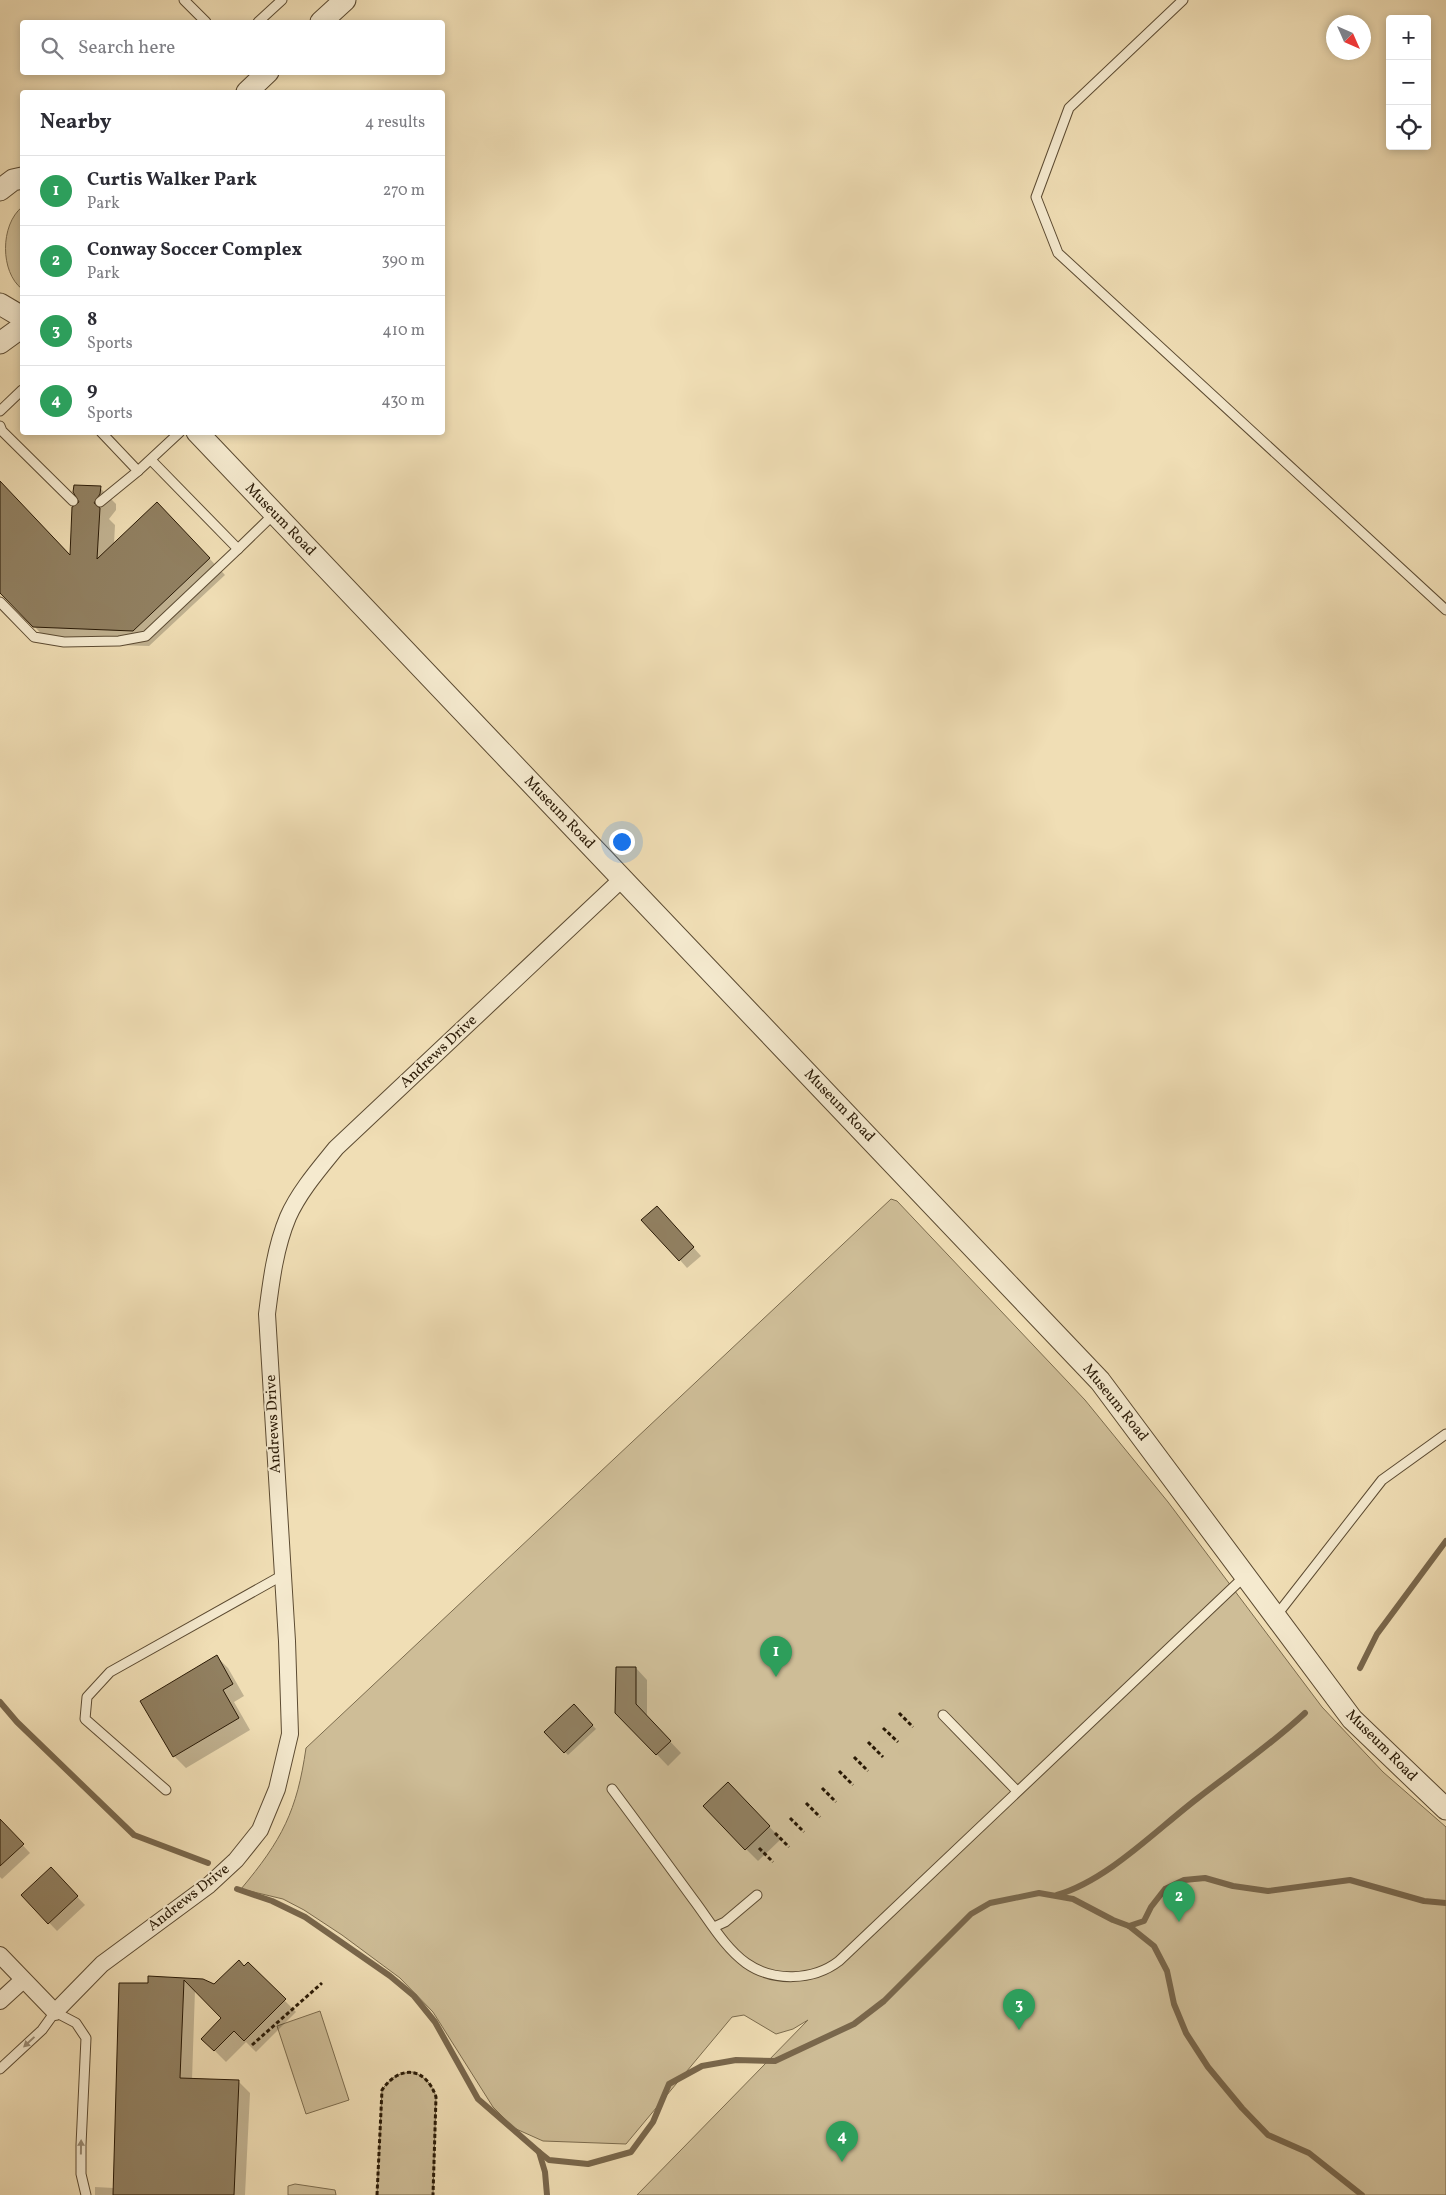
<!DOCTYPE html>
<meta charset="utf-8">
<style>
:root{--surface:#fff;--page:#f7f7f7;--text:#2b2b33;--muted:#7c7c81;--line:#e1e1e2;--accent:#8f2418}
body{margin:0;font-family:Vollkorn,serif;background:var(--page);color:var(--text)}
.controls{position:absolute;right:15px;top:15px;display:grid;overflow:hidden;border-radius:5px;box-shadow:0 2px 8px #0003}
.controls button{width:45px;height:45px;display:grid;place-items:center;padding:0;border:0;border-bottom:1px solid var(--line);background:var(--surface);color:var(--text);font:25px sans-serif}
.compass{position:absolute;left:1326px;top:15px;width:45px;height:45px;border-radius:50%;background:var(--surface);box-shadow:0 2px 8px #0003;rotate:135deg}
.you{position:absolute;left:621px;top:841px;width:18px;height:18px;margin:-12px;border:4px solid #fff;border-radius:50%;background:#1a73e8;box-shadow:0 0 0 8px #1a73e833}
.badge{display:grid;place-items:center;width:32px;height:32px;border-radius:50%;background:var(--accent);color:#fff;font-size:16px;font-weight:700}
.pin{position:absolute;translate:-50% -41px;filter:drop-shadow(0 1px 2px #0008)}
.pin::after{content:'';position:absolute;top:26px;width:18px;height:15px;background:inherit;clip-path:polygon(0 0,100% 0,50% 100%)}
.list{margin:0;padding:0;list-style:none}
h2{display:flex;justify-content:space-between;align-items:center;height:65px;margin:0;padding:0 20px;font-size:21px}
h2 small{font-size:16px;font-weight:400;color:var(--muted)}
.list li{display:grid;grid-template-columns:32px 1fr auto;gap:15px;align-items:center;box-sizing:border-box;height:70px;padding:0 20px;border-top:1px solid var(--line)}
.list b{display:block;font-size:19px;white-space:nowrap}
.list p{margin:0;font-size:16px;white-space:nowrap;color:var(--muted)}
.list em{font-size:16px;font-style:normal;color:var(--muted)}
.icon{flex:none;width:28px;height:28px;fill:none;stroke:currentColor;stroke-width:2;stroke-linecap:round;stroke-linejoin:round}
.map{position:relative;flex:none;width:1446px;height:2195px;overflow:hidden}
.search{position:absolute;background:var(--surface);box-shadow:0 2px 8px #0003;left:20px;top:20px;width:425px;height:55px;display:flex;align-items:center;gap:12px;box-sizing:border-box;padding:0 18px;border-radius:5px;color:var(--muted);font-size:19px}
.panel{position:absolute;background:var(--surface);box-shadow:0 2px 8px #0003;left:20px;top:90px;width:425px;height:345px;border-radius:5px}
.map>svg:first-child{display:block}
</style>
<div class="map">
<svg width="1446" height="2195" viewBox="0 0 1446 2195">
<rect width="100%" height="100%" fill="#f0deb5"/>
<filter id="stains"><feTurbulence type="fractalNoise" baseFrequency=".004" numOctaves="4"/><feColorMatrix values="0 0 0 0 .2 0 0 0 0 .09 0 0 0 0 .02 0 0 0 .5 -.17"/></filter>
<radialGradient id="worn" r=".72"><stop offset=".6" stop-color="#630" stop-opacity="0"/><stop offset="1" stop-color="#630" stop-opacity=".3"/></radialGradient>
<g fill="#cebd97" stroke="#7c6c4e">
<path d="M22,207V289C0,272 0,225 22,207Z"/>
<path d="M891,1199L897,1201L1085,1400L1168,1502L1322,1707L1383,1772L1446,1827V2195H637L808,2020L793,2029L776,2034L744,2015L732,2017L626,2144L543,2141L514,2128L493,2107L433,2012L400,1978L342,1935L304,1910L283,1899L241,1889C282,1840 297,1811 306,1748Z"/>
<polygon points="320,2011 349,2100 306,2114 277,2026"/>
<path d="M413,2072C426,2078 432,2084 436,2097L433,2195H377L382,2090C391,2077 398,2073 413,2072Z"/>
<polygon points="295,2184 335,2190 336,2195 288,2195 288,2186"/>
</g>
<g fill="#0003">
<polygon points="0,482 72,557 100,488 116,504 116,510 109,519 115,525 114,544 173,520 225,575 149,646 50,643 0,590"/>
<polygon points="664,1215 701,1256 687,1268 680,1260"/>
<polygon points="217,1657 228,1668 244,1696 234,1702 250,1730 186,1768 174,1756"/>
<polygon points="636,1668 647,1680 647,1717 681,1753 668,1766 616,1712"/>
<polygon points="574,1706 596,1729 568,1755 546,1732"/>
<polygon points="740,1796 781,1839 758,1861 746,1849"/>
<polygon points="0,1821 30,1853 2,1879 0,1877"/>
<polygon points="58,1877 85,1905 57,1931 23,1895"/>
<polygon points="248,1964 296,2012 256,2052 246,2042 226,2062 203,2039 223,2018 195,1990 192,2080 238,2081 250,2093 245,2195 95,2195 95,2187 114,2188 149,1978 202,1980 215,1986"/>
</g>
<g fill="none" stroke-linecap="round" stroke-linejoin="round">
<g stroke="#79674c" stroke-width="6">
<polyline points="1360,1668 1377,1634 1446,1541"/>
<polyline points="0,1702 17,1722 134,1835 208,1863"/>
<polyline points="237,1889 272,1901 305,1917 390,1976 414,1996 435,2022 478,2099 539,2152 545,2172 547,2195"/>
<path d="M1057,1895C1108,1880 1156,1830 1198,1798C1234,1770 1272,1744 1305,1713"/>
<polyline points="1129,1926 1144,1921 1151,1907 1165,1889 1184,1880 1205,1878 1233,1886 1268,1891 1350,1880 1424,1901 1446,1903"/>
<polyline points="539,2152 549,2160 588,2164 631,2152 653,2122 669,2084 702,2066 736,2060 775,2061 854,2024 884,2001 971,1914 990,1903 1039,1893 1073,1899 1113,1920 1129,1926 1154,1946 1167,1971 1174,2004 1186,2033 1208,2067 1242,2108 1268,2135 1309,2153 1362,2195"/>
</g>
</g>
<g fill="#918061" stroke="#2a1a06">
<polygon points="0,481 70,555 72,507 79,502 73,492 74,485 101,486 100,494 94,503 100,508 97,559 157,502 210,558 133,631 33,627 0,593"/>
<polygon points="657,1206 694,1247 679,1261 641,1220"/>
<polygon points="217,1655 233,1684 223,1690 239,1718 173,1757 140,1701"/>
<polygon points="616,1667 636,1667 636,1704 671,1741 656,1755 615,1713"/>
<polygon points="574,1704 593,1725 564,1753 544,1732"/>
<polygon points="728,1782 770,1826 745,1850 703,1806"/>
<polygon points="0,1819 24,1844 0,1866"/>
<polygon points="51,1867 78,1896 48,1924 21,1895"/>
<polygon points="239,1960 244,1966 248,1962 286,1999 244,2041 234,2031 214,2051 201,2039 221,2018 184,1980 180,2078 239,2080 234,2195 113,2195 119,1983 148,1983 148,1976 203,1979 214,1984"/>
</g>
<g fill="none" stroke-linecap="round" stroke-linejoin="round">
<g stroke="#5c4b32" stroke-width="11">
<g id="service">
<polyline points="184,0 206,22"/>
<polyline points="1183,0 1069,108 1036,197 1058,253 1446,610"/>
<polyline points="258,22 282,0"/>
<polyline points="0,411 22,390"/>
<polyline points="0,426 2,431 73,501"/>
<polyline points="101,432 138,471 180,432"/>
<polyline points="151,460 238,549 274,514"/>
<polyline points="100,502 138,471"/>
<polyline points="0,602 34,637 64,642 119,641 146,636 238,549"/>
<polyline points="1276,1616 1382,1480 1446,1434"/>
<polyline points="943,1715 1017,1791"/>
<path d="M612,1789C639,1825 666,1862 693,1899C709,1920 724,1947 746,1963C773,1982 813,1981 839,1961L1245,1576"/>
<polyline points="166,1790 85,1719 87,1697 110,1672 283,1575"/>
<polyline points="714,1927 725,1922 757,1895"/>
<polyline points="0,2069 42,2030 55,2012 76,2023 86,2038 81,2145 81,2174 86,2195"/>
</g>
</g>
<g stroke="#5c4b32" stroke-width="18">
<g id="minor">
<path d="M0,1955L55,2012L102,1964L209,1885L236,1860L260,1830L277,1789L290,1734L287,1641L267,1314C271,1282 275,1248 288,1217C299,1192 319,1169 336,1148L622,879"/>
<polyline points="0,2001 23,1980"/>
</g>
</g>
<g stroke="#5c4b32" stroke-width="23">
<g id="tertiary">
<polyline points="321,22 345,0"/>
<polyline points="247,92 268,72"/>
<polyline points="0,190 13,180 22,178"/>
<polyline points="0,304 22,317"/>
<polyline points="0,343 22,327"/>
<polyline points="197,432 1100,1381 1352,1719 1446,1809"/>
</g>
</g>
<g stroke="#2a1a06" stroke-width="3" stroke-dasharray="4 2.5" stroke-linecap="butt">
<polyline points="899,1713 913,1727"/>
<polyline points="883,1728 898,1742"/>
<polyline points="868,1742 883,1757"/>
<polyline points="854,1757 868,1771"/>
<polyline points="839,1771 853,1785"/>
<polyline points="822,1788 836,1802"/>
<polyline points="806,1803 820,1817"/>
<polyline points="790,1818 804,1832"/>
<polyline points="775,1833 789,1847"/>
<polyline points="759,1848 773,1862"/>
<polyline points="252,2045 322,1983"/>
<path d="M377,2195L382,2090C400,2064 426,2067 436,2097L433,2195"/>
</g>
<use href="#service" stroke="#f5eacf" stroke-width="9"/>
<use href="#minor" stroke="#f5eacf" stroke-width="16"/>
<use href="#tertiary" stroke="#f5eacf" stroke-width="21"/>
</g>
<defs><path id="oneway-solid" d="M-6-.8H1V-3.2L6.5 0L1 3.2V.8H-6Z" transform="scale(1.25)"/></defs>
<g fill="#9a8c75">
<use href="#oneway-solid" transform="translate(29 2042) rotate(137)"/>
<use href="#oneway-solid" transform="translate(81 2147) rotate(-89)"/>
</g>
<g text-anchor="middle" dominant-baseline="central" stroke-width="4" stroke-linejoin="round" paint-order="stroke">
<g font-size="15" fill="#2a1a06" stroke="#f5eacf">
<text transform="translate(280 520) rotate(46)">Museum Road</text>
<text transform="translate(559 813) rotate(46)">Museum Road</text>
<text transform="translate(439 1052) rotate(-43)">Andrews Drive</text>
<text transform="translate(839 1106) rotate(46)">Museum Road</text>
<text transform="translate(1115 1403) rotate(51)">Museum Road</text>
<text transform="translate(274 1424) rotate(-93)">Andrews Drive</text>
<text transform="translate(1381 1746) rotate(45)">Museum Road</text>
<text transform="translate(189 1898) rotate(-38)">Andrews Drive</text>
</g>
</g>
<rect width="100%" height="100%" filter="url(#stains)"/>
<rect width="100%" height="100%" fill="url(#worn)"/>
</svg>
<div class="controls">
<button>+</button>
<button>−</button>
<button><svg class="icon" aria-label="locate" viewBox="0 0 24 24"><circle cx="12" cy="12" r="6"/><path d="M12 2v4M12 18v4M2 12h4M18 12h4"/></svg></button>
</div>
<svg class="compass" viewBox="-18 -18 36 36"><path d="M0-13l5 13h-10z" fill="#e53935"/><path d="M0 13l5-13h-10z" fill="#7c7c81"/></svg>
<div class="you"></div>
<div class="pin badge" style="left:776px;top:1677px;background:#2e9e5b">1</div>
<div class="pin badge" style="left:1179px;top:1922px;background:#2e9e5b">2</div>
<div class="pin badge" style="left:1019px;top:2030px;background:#2e9e5b">3</div>
<div class="pin badge" style="left:842px;top:2162px;background:#2e9e5b">4</div>
<div class="search"><svg class="icon" aria-label="search" viewBox="0 0 24 24"><circle cx="10" cy="10" r="6"/><path d="M15 15l6 6"/></svg>Search here</div>
<section class="panel">
<h2>Nearby<small>4 results</small></h2>
<ul class="list">
<li><span class="badge" style="background:#2e9e5b">1</span><div><b>Curtis Walker Park</b><p>Park</p></div><em>270 m</em></li>
<li><span class="badge" style="background:#2e9e5b">2</span><div><b>Conway Soccer Complex</b><p>Park</p></div><em>390 m</em></li>
<li><span class="badge" style="background:#2e9e5b">3</span><div><b>8</b><p>Sports</p></div><em>410 m</em></li>
<li><span class="badge" style="background:#2e9e5b">4</span><div><b>9</b><p>Sports</p></div><em>430 m</em></li>
</ul>
</section>
</div>
